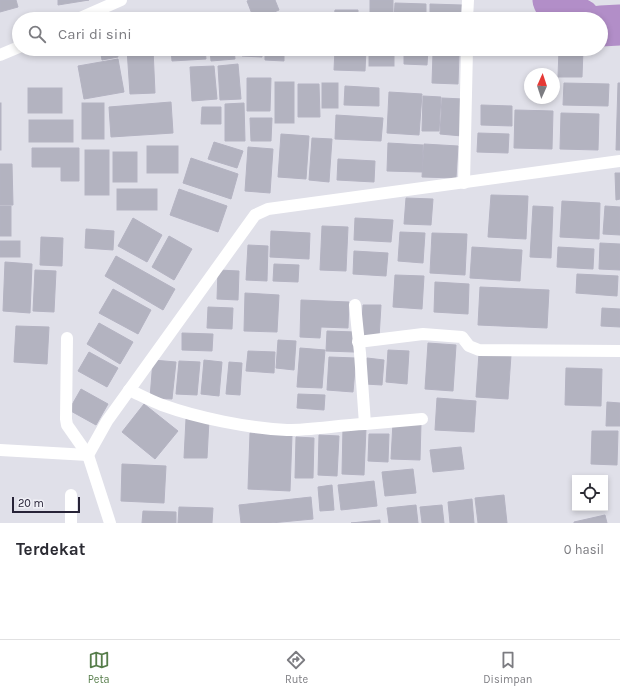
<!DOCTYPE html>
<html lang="id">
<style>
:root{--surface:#fff;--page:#f7f7f7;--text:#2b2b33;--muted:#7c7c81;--line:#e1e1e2;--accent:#567d4a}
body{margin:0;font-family:Karla,sans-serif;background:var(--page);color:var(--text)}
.controls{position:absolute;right:12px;bottom:12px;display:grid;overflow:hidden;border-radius:0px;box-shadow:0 2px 6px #0003}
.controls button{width:36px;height:36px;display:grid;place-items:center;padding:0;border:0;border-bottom:1px solid var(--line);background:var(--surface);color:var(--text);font:20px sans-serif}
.compass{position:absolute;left:524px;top:68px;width:36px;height:36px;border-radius:50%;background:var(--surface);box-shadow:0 2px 6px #0003;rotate:3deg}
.scale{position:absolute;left:12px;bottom:10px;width:68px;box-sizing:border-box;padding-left:4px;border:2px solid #272337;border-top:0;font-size:11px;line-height:14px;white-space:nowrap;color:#272337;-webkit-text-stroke:3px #f0f0f6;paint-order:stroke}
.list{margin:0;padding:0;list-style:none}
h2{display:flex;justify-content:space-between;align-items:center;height:52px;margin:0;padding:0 16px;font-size:17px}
h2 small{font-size:13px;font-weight:400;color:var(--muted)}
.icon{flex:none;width:22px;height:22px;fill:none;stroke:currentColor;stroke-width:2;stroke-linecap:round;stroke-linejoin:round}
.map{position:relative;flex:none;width:620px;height:523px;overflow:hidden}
.search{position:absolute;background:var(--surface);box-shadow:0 2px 6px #0003;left:12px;right:12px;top:12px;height:44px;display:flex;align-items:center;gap:10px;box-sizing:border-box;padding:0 14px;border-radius:22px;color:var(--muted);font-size:15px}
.sheet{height:116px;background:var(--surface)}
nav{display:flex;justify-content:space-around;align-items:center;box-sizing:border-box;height:56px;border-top:1px solid var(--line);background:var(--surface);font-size:11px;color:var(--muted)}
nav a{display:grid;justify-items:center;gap:2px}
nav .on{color:var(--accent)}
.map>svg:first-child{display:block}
</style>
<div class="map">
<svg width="620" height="523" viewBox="0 0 620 523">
<rect width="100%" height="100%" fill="#e0e0e9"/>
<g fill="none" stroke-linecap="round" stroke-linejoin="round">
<g stroke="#b28ec8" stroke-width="41">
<polyline points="553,0 557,8 580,19"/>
<polyline points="601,26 620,25"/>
</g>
</g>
<g fill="#b3b3c0" stroke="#b4b3c2">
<polygon points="0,0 16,0 18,7 0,12"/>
<polygon points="58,0 89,0 58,5"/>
<polygon points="249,0 275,0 279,10 258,19 254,19 247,1"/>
<rect x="370" y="0" width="23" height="19"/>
<polygon points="395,3 426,4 426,19 394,19"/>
<polygon points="430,4 462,5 461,19 430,19"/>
<polygon points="335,10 358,10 358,19 334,19"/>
<polygon points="100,49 116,49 118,57 102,60"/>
<polygon points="127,49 153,49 155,93 130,94"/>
<polygon points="171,49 205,49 206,59 172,61"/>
<polygon points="210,49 234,49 235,59 211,61"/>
<polygon points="242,49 262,49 262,57 242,56"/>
<polygon points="265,49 284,49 284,61 265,60"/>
<polygon points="335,49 366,49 365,71 334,70"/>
<rect x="369" y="49" width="25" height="17"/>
<polygon points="404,49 428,49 427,65 404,64"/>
<polygon points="559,49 583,49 582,77 558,77"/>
<polygon points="433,53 459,54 458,84 432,83"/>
<polygon points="118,59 124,92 84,99 78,66"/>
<polygon points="238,64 241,99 220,100 218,66"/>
<polygon points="214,66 217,99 192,101 190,67"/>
<polygon points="247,78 271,78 270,111 247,111"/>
<rect x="275" y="82" width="19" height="41"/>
<rect x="322" y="83" width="16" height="25"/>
<polygon points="564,83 609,84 608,106 563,105"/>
<polygon points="618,83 620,83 620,150 616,150"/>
<polygon points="298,84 319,84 320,117 298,117"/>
<polygon points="345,86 379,88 379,106 344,105"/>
<rect x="28" y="88" width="34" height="25"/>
<polygon points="389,92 422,94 419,135 387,133"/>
<polygon points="423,96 441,97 439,131 422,131"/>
<polygon points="442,98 463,99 462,136 440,134"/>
<polygon points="171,102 173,133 111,137 109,107"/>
<rect x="0" y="103" width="1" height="47"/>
<rect x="82" y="103" width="22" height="36"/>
<polygon points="244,103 245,141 225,141 225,104"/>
<polygon points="481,105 512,106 512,126 481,125"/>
<polygon points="202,107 221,107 221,124 201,124"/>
<polygon points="515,110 553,111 552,149 514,148"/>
<polygon points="561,113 599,114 598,150 560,149"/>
<polygon points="336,115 383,118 381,141 335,139"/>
<polygon points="250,118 272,118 271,141 251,141"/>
<rect x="29" y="120" width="44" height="22"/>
<polygon points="478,133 509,134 508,153 477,152"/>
<polygon points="281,134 309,136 306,179 278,177"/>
<polygon points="312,138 332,139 329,182 309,180"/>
<polygon points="214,142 243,151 237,168 208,159"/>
<polygon points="388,143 423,145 422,172 387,171"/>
<polygon points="424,144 458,146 456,178 422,177"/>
<rect x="147" y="146" width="31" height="27"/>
<polygon points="248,147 273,149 270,193 245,191"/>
<polygon points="32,148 79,148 79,181 61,181 61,167 32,167"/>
<rect x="85" y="150" width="24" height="45"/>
<rect x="113" y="152" width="24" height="30"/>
<polygon points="191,158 238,174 231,199 183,183"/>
<polygon points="338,159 375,161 374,182 337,180"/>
<polygon points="0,164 12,164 13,205 0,205"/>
<polygon points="615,173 620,173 620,199 616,200"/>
<rect x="117" y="189" width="40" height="21"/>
<polygon points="179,189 227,206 218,232 170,215"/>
<polygon points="491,195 528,196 526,239 488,237"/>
<polygon points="406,198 433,199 431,225 404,224"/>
<polygon points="562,201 600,203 599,239 560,237"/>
<rect x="0" y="206" width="11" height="30"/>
<polygon points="533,206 553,207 551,258 530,257"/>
<polygon points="605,206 620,207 620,235 603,234"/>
<polygon points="133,218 162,235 147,262 118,246"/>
<polygon points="355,218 393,220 391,242 354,240"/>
<polygon points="322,226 348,227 346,271 320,270"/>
<polygon points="86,229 114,231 113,250 85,248"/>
<polygon points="271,231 310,233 309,259 270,257"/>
<polygon points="400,232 425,233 423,263 398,261"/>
<polygon points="432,233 467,234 465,275 430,273"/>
<polygon points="169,236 192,249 174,280 152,267"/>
<polygon points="41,237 63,238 62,266 40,265"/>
<rect x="0" y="241" width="20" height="16"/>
<polygon points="600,243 620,244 620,270 599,269"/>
<polygon points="248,245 268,246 267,281 246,280"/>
<polygon points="472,247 522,250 520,281 470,278"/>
<polygon points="558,247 594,249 593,269 557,267"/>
<polygon points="354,251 388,253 386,276 353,274"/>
<polygon points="116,256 175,289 163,310 105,276"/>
<polygon points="5,262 32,264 30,313 3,311"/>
<polygon points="274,264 299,265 298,282 273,281"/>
<polygon points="35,270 56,271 54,312 33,311"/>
<polygon points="218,270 239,271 238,300 217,299"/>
<polygon points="577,274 618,276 617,296 576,293"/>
<polygon points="395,275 424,276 422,309 393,307"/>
<polygon points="435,282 469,284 468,314 434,312"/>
<polygon points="480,287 549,290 547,328 478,325"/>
<polygon points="113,289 151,310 138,334 99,313"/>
<polygon points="245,293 279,295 277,332 244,331"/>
<polygon points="301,300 349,302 348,328 321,327 320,338 300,337"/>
<polygon points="363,305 381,305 379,338 361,337"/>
<polygon points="208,307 233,308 232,329 207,328"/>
<polygon points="602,308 620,309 620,327 601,326"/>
<polygon points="99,323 133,342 120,364 87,344"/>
<polygon points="16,326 49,327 47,364 14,362"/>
<polygon points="327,331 355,332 354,352 326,351"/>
<polygon points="182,333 213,334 212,351 182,350"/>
<polygon points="278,340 296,341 294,370 276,368"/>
<polygon points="428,343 456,345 453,391 425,389"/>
<polygon points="300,348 325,350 322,388 297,387"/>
<polygon points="388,350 409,351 407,384 386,382"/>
<polygon points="248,351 275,352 274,373 246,371"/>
<polygon points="89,352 118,368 107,387 78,371"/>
<polygon points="479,353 511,355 508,399 476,397"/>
<polygon points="329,357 356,358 353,392 327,390"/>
<polygon points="367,358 384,360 382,385 365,384"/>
<polygon points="153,360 176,362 172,399 150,398"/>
<polygon points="204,360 222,362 219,396 201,394"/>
<polygon points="179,361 200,362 197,395 176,394"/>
<polygon points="229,362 242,363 240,395 226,394"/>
<polygon points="566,368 602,369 601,406 565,405"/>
<polygon points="81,389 108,404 96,425 69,410"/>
<polygon points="298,394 325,395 324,410 297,408"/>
<polygon points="437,398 476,401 474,432 435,430"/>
<polygon points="607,402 620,403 620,426 606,426"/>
<polygon points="144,404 178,431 155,459 122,432"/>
<polygon points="186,419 209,420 207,458 184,458"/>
<polygon points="393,422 421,423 420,460 391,459"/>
<polygon points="343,427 366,428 364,475 342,474"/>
<polygon points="592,431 618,431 617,465 591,464"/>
<polygon points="250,433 292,435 290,491 248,489"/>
<polygon points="369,434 389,434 388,462 368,461"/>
<polygon points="319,435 339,436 337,476 318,475"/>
<polygon points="296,437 314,438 313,478 295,478"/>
<polygon points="461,447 464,469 433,472 430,450"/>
<polygon points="122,464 166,466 164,503 121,501"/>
<polygon points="413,469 416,493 385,496 382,472"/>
<polygon points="374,481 377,506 341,510 338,485"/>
<polygon points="332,485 334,510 320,511 318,487"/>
<polygon points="504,495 507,523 478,523 475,498"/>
<polygon points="311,497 313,519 271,523 241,523 239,505"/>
<polygon points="472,499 474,523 450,523 448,502"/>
<polygon points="416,505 418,523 389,523 387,508"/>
<polygon points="442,505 444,523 422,523 420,507"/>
<polygon points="179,507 213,508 212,523 178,523"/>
<polygon points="143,511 176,512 176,523 142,523"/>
<polygon points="605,515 607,523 574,523 574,522"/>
<polygon points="380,520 380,523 351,523"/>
</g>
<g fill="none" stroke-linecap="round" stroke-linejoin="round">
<g stroke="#fff" stroke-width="12">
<polyline points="78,19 121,0"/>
<polyline points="467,19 468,0"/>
<polyline points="0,55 19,47"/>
<polyline points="464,183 467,49"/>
<polyline points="67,338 66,419 67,425 88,455 110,523"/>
<polyline points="358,342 423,334 462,337 469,346 479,350 620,351"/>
<path d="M129,390C140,395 151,401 162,405C198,418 248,428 287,430C313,430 339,425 365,424L360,353L355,305"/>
<polyline points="365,424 422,419"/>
<polyline points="0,450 88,455 107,421 255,215 268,209 620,161"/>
<polyline points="71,523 71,495"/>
</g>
</g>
</svg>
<div class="controls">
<button><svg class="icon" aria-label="locate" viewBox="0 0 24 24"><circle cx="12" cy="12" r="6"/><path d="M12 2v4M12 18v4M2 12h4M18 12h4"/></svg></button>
</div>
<svg class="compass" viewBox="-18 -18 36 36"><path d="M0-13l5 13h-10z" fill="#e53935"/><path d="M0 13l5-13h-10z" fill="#7c7c81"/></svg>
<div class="scale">20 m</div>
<div class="search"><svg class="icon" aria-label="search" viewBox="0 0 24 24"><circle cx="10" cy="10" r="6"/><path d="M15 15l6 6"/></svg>Cari di sini</div>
</div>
<section class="sheet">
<h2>Terdekat<small>0 hasil</small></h2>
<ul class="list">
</ul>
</section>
<nav>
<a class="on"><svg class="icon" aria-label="map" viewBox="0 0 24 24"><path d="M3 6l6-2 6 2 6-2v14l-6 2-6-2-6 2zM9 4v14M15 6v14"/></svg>Peta</a>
<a><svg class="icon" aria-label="directions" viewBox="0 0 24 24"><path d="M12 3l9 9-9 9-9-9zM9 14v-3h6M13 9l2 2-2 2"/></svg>Rute</a>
<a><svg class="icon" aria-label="saved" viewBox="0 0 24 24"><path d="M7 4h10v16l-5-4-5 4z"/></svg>Disimpan</a>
</nav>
